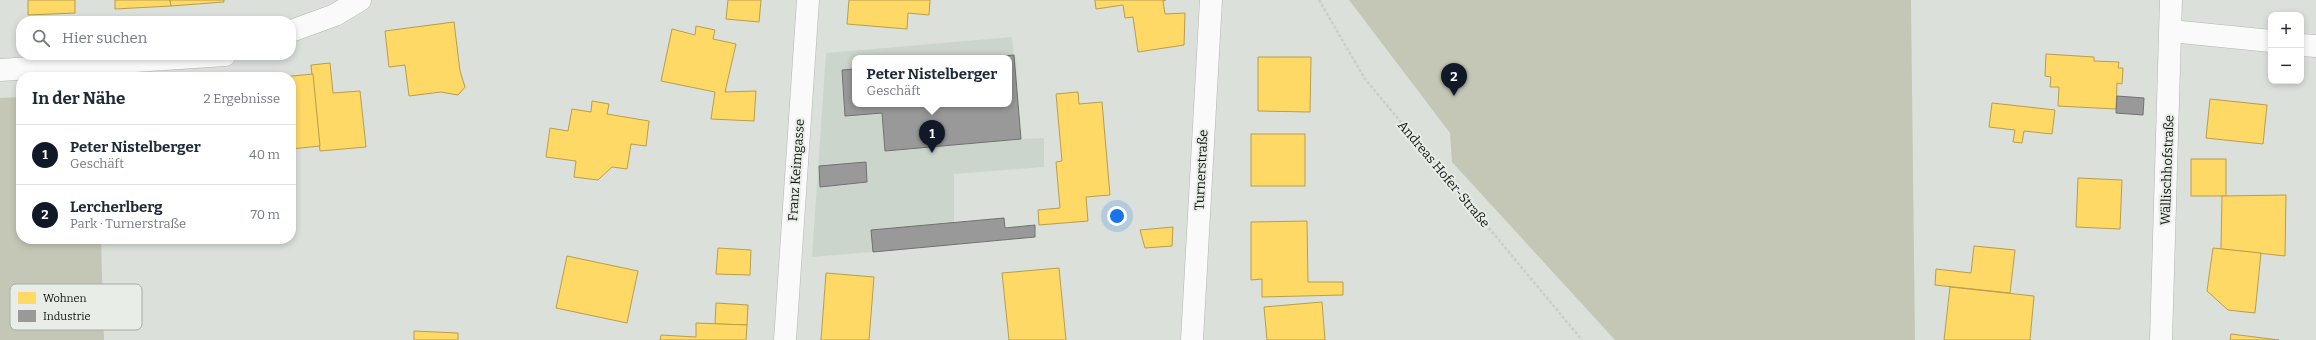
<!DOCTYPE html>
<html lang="de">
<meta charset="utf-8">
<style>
:root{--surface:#fff;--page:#f2f2f3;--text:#1f2937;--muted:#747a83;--line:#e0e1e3;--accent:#111827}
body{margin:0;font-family:Bitter,serif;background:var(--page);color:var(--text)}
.controls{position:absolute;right:12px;top:12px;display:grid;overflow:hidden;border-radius:8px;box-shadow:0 2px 6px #0003}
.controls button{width:36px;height:36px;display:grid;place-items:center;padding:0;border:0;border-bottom:1px solid var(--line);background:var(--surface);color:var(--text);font:20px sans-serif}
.you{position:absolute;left:1117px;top:216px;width:14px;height:14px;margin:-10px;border:3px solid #fff;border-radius:50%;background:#1a73e8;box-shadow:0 0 0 6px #1a73e833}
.badge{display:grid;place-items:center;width:26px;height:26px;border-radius:50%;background:var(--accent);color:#fff;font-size:13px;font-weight:700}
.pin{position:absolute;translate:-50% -33px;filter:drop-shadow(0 1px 2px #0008)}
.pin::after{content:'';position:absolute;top:21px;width:14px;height:12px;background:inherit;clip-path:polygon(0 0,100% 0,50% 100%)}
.popup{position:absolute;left:852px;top:55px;width:160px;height:52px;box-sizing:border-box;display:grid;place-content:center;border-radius:8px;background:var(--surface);filter:drop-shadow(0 1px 3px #0005);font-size:13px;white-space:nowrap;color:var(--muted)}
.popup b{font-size:15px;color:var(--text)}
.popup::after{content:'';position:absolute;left:50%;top:100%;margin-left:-8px;border:8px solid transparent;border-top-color:var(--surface)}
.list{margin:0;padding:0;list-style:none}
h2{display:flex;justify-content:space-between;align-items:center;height:52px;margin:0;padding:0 16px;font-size:17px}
h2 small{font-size:13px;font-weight:400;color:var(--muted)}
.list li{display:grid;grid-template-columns:26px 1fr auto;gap:12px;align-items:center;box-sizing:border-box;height:60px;padding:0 16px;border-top:1px solid var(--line)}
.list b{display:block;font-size:15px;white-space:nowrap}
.list p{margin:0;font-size:13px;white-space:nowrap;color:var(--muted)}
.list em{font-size:13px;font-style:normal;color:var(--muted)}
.icon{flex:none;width:22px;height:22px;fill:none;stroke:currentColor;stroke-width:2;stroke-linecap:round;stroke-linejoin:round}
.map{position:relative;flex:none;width:2316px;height:340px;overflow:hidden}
.search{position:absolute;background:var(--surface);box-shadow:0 2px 6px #0003;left:16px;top:16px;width:280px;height:44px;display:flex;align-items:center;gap:10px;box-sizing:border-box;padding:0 14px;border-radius:16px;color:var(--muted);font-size:15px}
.panel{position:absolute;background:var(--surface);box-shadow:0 2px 6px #0003;left:16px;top:72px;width:280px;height:172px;border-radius:16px}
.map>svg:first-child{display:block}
</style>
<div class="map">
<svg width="2316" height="340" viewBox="0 0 2316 340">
<rect width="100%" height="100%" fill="#dbe0db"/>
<path fill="#ccd5cb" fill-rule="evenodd" d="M1012,37L1021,139L1044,138V167L954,174V245L812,257L826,53ZM855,58H1009V104H855Z"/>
<g fill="#c5c7b6">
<polygon points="1349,0 1911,0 1915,340 1615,340 1452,162 1450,133"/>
<polygon points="21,97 21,239 101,239 104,340 0,340 0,98"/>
</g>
<g fill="#ffd966" stroke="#b89e4c">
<polygon points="28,0 75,0 75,13 28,15"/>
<polygon points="115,0 170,0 171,6 115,9"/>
<polygon points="170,0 224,0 224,2 171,6"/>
<polygon points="728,0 761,0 759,22 726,19"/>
<polygon points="849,0 930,0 929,15 908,13 907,29 847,24"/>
<polygon points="1095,0 1166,0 1163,1 1165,14 1185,13 1184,45 1138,52 1133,17 1125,18 1123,5 1096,9"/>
<polygon points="454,22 460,71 465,87 458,95 441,92 409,96 405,65 389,67 385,31"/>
<polygon points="696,26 715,30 713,39 736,44 725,92 756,91 754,121 711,119 715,92 661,81 672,29 695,35"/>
<polygon points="2046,54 2094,57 2094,61 2119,62 2118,68 2123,68 2122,84 2117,83 2116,109 2058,106 2059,87 2050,87 2051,77 2045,76"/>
<polygon points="1258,57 1311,57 1310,112 1258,111"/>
<polygon points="330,63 333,93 360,91 366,147 320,151 311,65"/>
<polygon points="313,74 320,146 291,149 291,77 282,77"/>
<polygon points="1078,92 1079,104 1102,102 1110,195 1086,197 1088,221 1039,225 1038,210 1060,208 1056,162 1062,161 1056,94"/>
<polygon points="2210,99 2267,105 2263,144 2206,138"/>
<polygon points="592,101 609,104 607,114 649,121 646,146 631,144 627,169 612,167 598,180 574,177 576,161 546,157 550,128 568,131 572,109 591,112"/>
<polygon points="1992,103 2055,110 2052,134 2024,131 2022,143 2013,142 2015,130 1989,127"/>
<rect x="1251" y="134" width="54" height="52"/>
<rect x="2191" y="159" width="35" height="37"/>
<polygon points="2078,178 2122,180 2120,229 2076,227"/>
<polygon points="2286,195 2285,256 2221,249 2222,196"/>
<polygon points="1307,221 1308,282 1343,282 1343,295 1262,297 1262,279 1251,280 1251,222"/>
<polygon points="1173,227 1172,246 1145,248 1140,230"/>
<polygon points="1974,246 2015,250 2010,293 1935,285 1936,269 1971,273"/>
<polygon points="718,248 751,250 750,275 716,274"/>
<polygon points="2213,248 2261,253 2255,313 2228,310 2207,291"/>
<polygon points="567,256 638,271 627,323 556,308"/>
<polygon points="1059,268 1066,340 1009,340 1002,273"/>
<polygon points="826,273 874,277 869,340 821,340"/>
<polygon points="1950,287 2034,296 2030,340 1944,340"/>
<polygon points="1322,302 1325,340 1267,340 1264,307"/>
<polygon points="716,303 748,305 747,325 715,324"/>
<polygon points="696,323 747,325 746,340 660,340 661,335 696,337"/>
<polygon points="414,331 458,333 458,340 414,340"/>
<polygon points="2231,334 2279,340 2230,340"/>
</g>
<g fill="#999" stroke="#707170">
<polygon points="1014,55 1021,139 885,151 882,113 845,116 842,70 855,69 855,104 1009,104 1009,58 980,58"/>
<polygon points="2117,96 2144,98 2143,115 2116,113"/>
<polygon points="866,162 867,182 820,187 819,166"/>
<polygon points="1004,218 1005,228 1035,225 1035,237 873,252 871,230"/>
</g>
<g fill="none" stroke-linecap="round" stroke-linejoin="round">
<g stroke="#b2b5b2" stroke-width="23">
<g id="minor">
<polyline points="291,31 335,15 360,0"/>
<polyline points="2171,31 2271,41"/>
<polyline points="2301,45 2316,46"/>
<polyline points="0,70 225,55"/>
<polyline points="1192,340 1211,0"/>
<polyline points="2161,340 2171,0"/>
</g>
</g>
<g stroke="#b2b5b2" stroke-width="23">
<polyline id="secondary" points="785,340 808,0"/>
</g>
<polyline stroke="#ccc" stroke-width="2.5" stroke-dasharray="3 2" stroke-linecap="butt" points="1319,0 1365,79 1582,340"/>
<use href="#minor" stroke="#fafafa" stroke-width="22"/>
<use href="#secondary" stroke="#fafafa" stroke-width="22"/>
</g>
<g text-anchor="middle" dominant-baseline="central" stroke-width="4" stroke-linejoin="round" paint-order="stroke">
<g font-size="13" fill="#111311" stroke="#e8eee7">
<text transform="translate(796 170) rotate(-86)">Franz Keimgasse</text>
<text transform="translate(1201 170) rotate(-87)">Turnerstraße</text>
<text transform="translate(2167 170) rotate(-88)">Wällischhofstraße</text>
<text transform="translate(1444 174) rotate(50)">Andreas Hofer-Straße</text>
</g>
</g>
<rect x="10" y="284" width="132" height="46" rx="6" fill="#e8eee7" stroke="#a8aca7" stroke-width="1"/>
<rect x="18" y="292" width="18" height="12" fill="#ffd966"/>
<rect x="18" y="310" width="18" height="12" fill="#999"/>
<g font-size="11" fill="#111311">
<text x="43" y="302">Wohnen</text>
<text x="43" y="320">Industrie</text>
</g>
</svg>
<div class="controls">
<button>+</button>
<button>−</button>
</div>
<div class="you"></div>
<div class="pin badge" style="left:932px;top:153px">1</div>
<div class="popup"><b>Peter Nistelberger</b>Geschäft</div>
<div class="pin badge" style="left:1454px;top:96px">2</div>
<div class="search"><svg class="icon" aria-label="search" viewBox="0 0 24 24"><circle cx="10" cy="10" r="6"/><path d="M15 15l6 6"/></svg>Hier suchen</div>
<section class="panel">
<h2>In der Nähe<small>2 Ergebnisse</small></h2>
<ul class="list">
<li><span class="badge">1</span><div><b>Peter Nistelberger</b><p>Geschäft</p></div><em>40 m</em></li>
<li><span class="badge">2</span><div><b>Lercherlberg</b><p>Park · Turnerstraße</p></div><em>70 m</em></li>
</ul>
</section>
</div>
